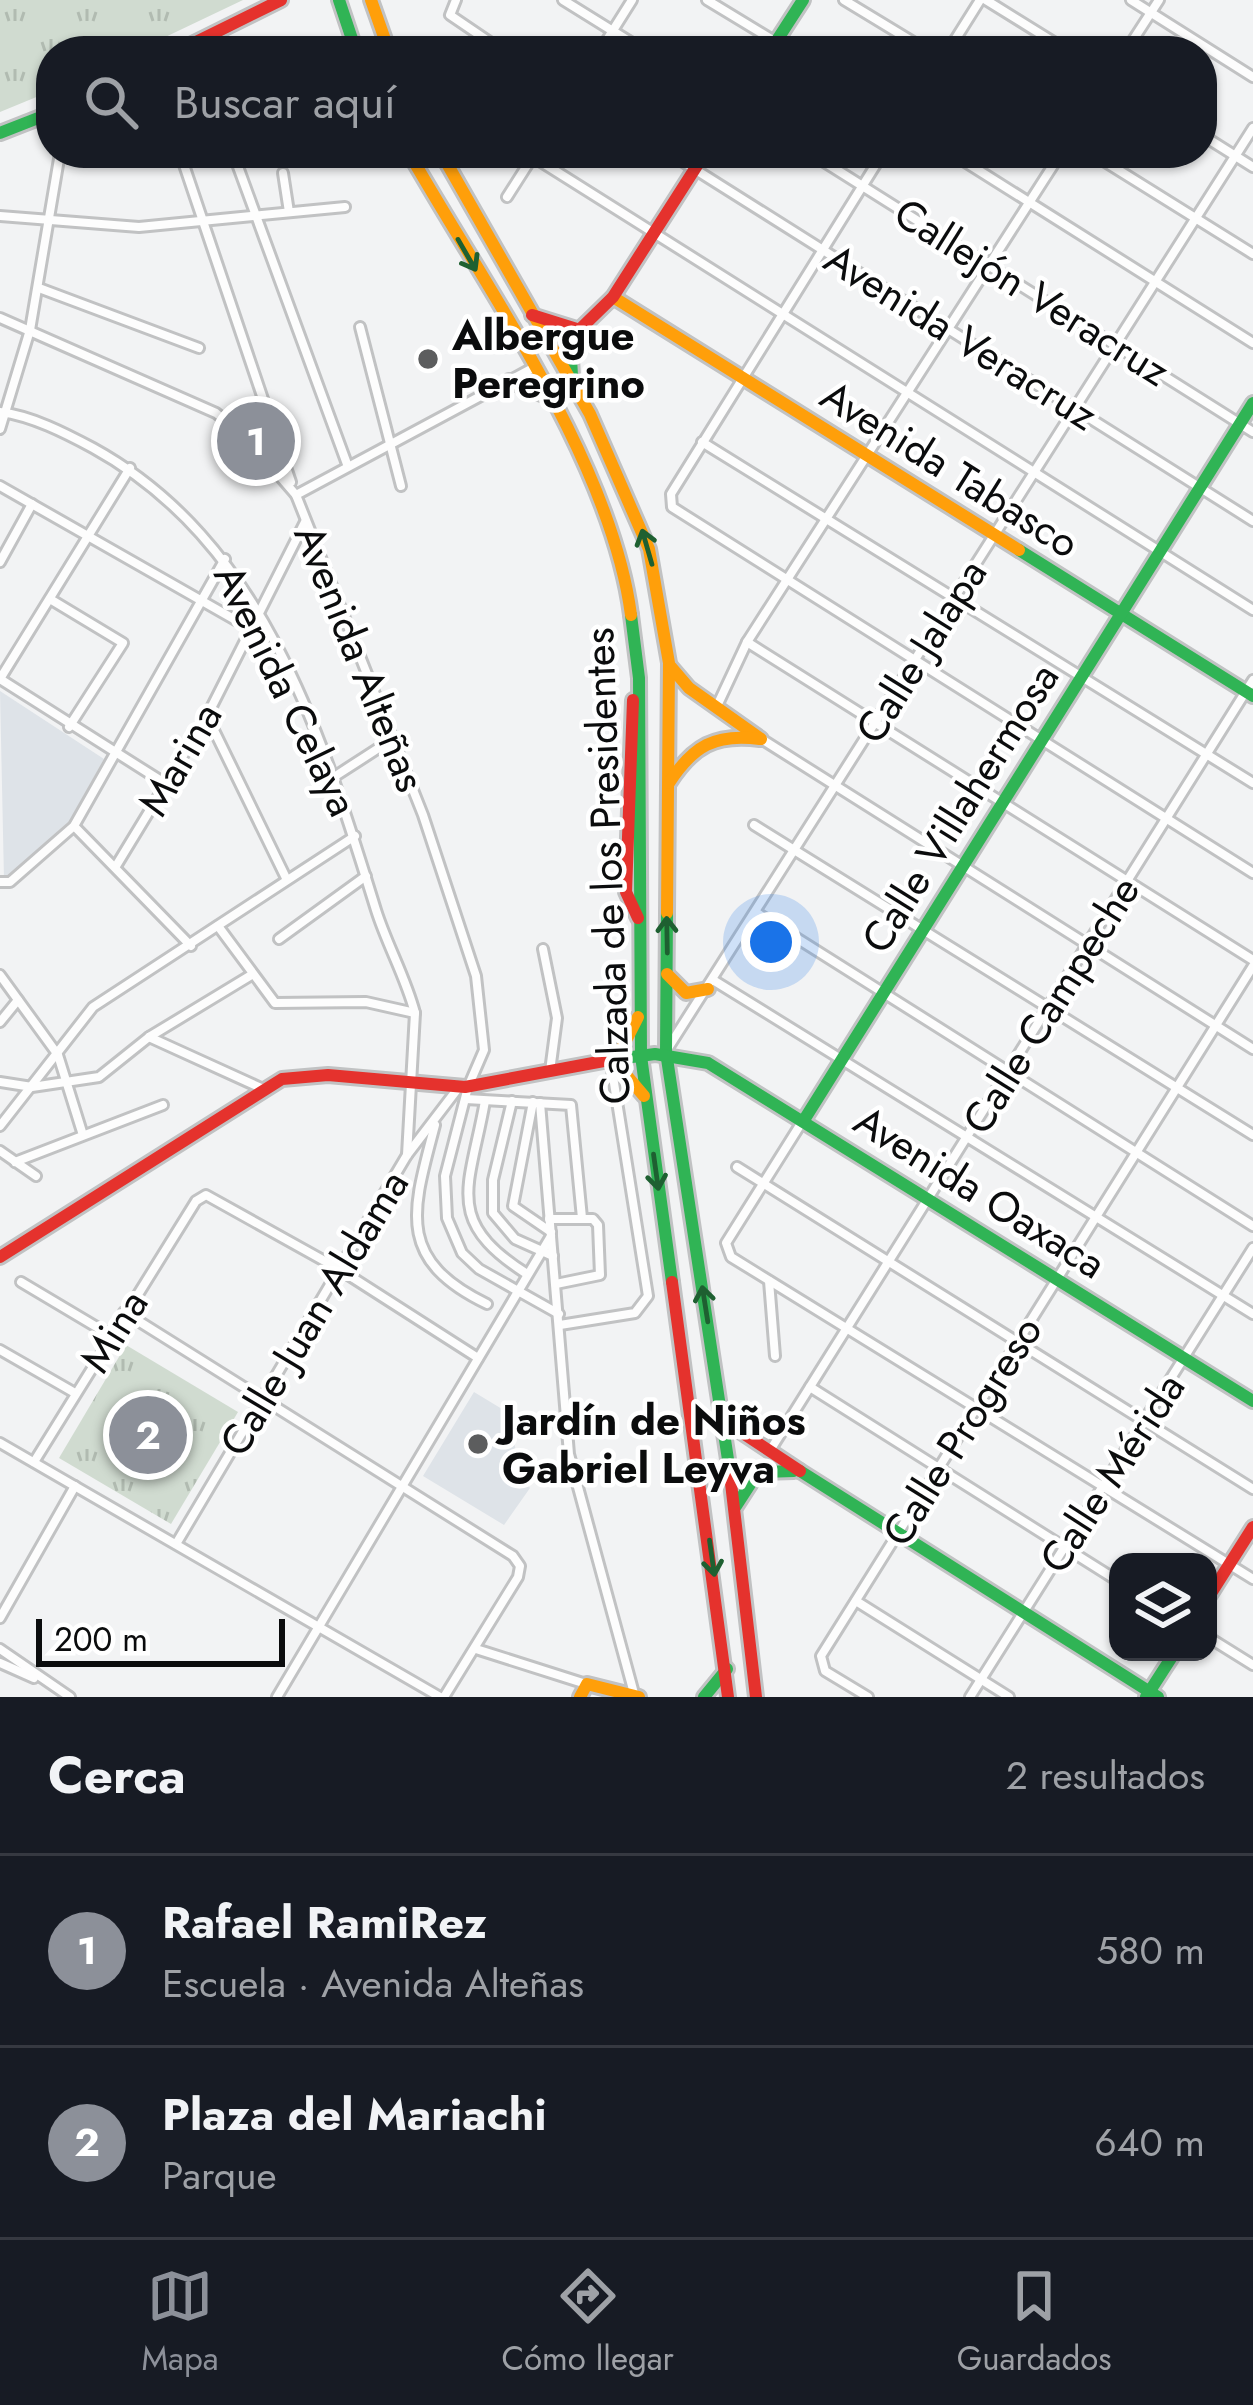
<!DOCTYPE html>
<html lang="es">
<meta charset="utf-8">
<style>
:root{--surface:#171b24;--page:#20242c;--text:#f1f3f6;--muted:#9ea1a6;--line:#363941;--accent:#8c9099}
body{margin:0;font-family:Jost,sans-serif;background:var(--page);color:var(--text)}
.controls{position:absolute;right:36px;bottom:36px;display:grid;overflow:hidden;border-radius:24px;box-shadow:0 3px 9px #0004}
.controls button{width:108px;height:108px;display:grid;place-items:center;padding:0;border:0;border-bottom:3px solid var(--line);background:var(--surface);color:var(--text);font:60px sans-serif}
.scale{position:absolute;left:36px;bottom:30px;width:249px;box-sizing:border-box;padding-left:12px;border:6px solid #0b0c0d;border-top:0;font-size:33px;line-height:42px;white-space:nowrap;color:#0b0c0d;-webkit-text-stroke:9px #fff;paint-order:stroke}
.you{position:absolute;left:771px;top:942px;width:42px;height:42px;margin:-30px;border:9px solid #fff;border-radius:50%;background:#1a73e8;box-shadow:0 0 0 18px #1a73e833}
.badge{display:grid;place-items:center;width:78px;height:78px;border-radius:50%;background:var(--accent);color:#fff;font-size:39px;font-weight:700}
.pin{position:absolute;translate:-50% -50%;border:6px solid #fff;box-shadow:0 3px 12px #0006}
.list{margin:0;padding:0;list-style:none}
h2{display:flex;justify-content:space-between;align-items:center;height:156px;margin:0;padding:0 48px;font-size:51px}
h2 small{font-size:39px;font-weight:400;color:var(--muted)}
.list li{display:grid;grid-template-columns:78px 1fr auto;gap:36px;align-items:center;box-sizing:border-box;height:192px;padding:0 48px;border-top:3px solid var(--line)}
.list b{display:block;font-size:45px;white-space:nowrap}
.list p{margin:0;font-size:39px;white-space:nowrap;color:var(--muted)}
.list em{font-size:39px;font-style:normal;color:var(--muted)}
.icon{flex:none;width:66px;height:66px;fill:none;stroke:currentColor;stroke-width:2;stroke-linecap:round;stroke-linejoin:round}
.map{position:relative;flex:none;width:1253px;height:1697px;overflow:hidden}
.search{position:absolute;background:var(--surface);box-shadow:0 3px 9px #0004;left:36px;right:36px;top:36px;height:132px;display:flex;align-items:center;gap:30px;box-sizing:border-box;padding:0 42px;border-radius:48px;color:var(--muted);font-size:45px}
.sheet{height:540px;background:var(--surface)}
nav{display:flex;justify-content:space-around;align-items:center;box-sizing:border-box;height:168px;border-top:3px solid var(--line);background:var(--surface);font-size:33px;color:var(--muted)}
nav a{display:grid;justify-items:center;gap:6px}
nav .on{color:var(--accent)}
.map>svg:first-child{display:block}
</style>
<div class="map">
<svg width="1253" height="1697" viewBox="0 0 1253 1697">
<defs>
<pattern id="grass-tufts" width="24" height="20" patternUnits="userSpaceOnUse" patternTransform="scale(3)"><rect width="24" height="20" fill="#d0dbd0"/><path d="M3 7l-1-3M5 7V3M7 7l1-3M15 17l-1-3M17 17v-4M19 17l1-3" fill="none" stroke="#b1bbb1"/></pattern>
</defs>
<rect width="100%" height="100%" fill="#f2f3f4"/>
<g fill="#dee3e8">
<polygon points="0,691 104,759 70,820 4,880"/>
<polygon points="474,1392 507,1412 522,1477 530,1488 504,1525 423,1476"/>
</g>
<g fill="url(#grass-tufts)">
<polygon points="0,0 243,0 136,51 51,51 51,91 0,112"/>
<polygon points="126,1345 238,1412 171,1524 59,1458"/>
</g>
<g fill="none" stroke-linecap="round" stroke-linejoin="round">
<g stroke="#c1c2c3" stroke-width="14">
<g id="street">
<polyline points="456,0 450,15 503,51"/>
<polyline points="563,0 645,51"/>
<polyline points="707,0 791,51"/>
<polyline points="844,0 928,51"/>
<polyline points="986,0 1068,51"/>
<polyline points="1131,0 1253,77"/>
<polyline points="600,51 632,0"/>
<polyline points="948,51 980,0"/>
<polyline points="1126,51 1159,0"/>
<polyline points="1202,135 1253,167"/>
<polyline points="180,153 291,482"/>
<polyline points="233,153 347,464"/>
<polyline points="527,153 1253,610"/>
<polyline points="669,153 1253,521"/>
<polyline points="810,153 1253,432"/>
<polyline points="883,153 671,494 672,507 1253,873"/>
<polyline points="951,153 1253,343"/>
<polyline points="1091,153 1253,254"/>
<polyline points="283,173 289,212"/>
<polyline points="507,197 535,153"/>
<polyline points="0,216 139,227 345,207"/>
<polyline points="39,288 199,348"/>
<polyline points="0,318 216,413 247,438 296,495 423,815 476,976 484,1050 468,1087 445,1176 447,1218 462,1253 479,1269 559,1314"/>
<polyline points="360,327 401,486"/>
<path d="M0,412C32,416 65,433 93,448C264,542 322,736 376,910C387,945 406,978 415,1013L407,1155"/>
<polyline points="0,429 30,330 60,153"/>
<polyline points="702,442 1253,783"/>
<polyline points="0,486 253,630"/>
<polyline points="296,495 531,369"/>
<polyline points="0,562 32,504"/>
<polyline points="50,599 123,643 69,727"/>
<polyline points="747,642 1253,960"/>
<polyline points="0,679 130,468"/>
<polyline points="0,679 166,784"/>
<polyline points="717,706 747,642 1061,153"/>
<polyline points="207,716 286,878"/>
<polyline points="763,740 1253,1049"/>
<polyline points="337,775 391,740"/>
<polyline points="754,825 1253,1135"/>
<polyline points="74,826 191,946"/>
<polyline points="116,866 207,716 305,522"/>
<polyline points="0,882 10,882 74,826 225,559"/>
<polyline points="757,913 1253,1226"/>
<polyline points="218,926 275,1003 366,1002 415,1013"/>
<polyline points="279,939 366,876"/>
<polyline points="543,949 557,1018 550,1071"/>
<polyline points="0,975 58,1055 82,1132"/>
<polyline points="713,980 1253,1314"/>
<polyline points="0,1022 18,1000"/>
<polyline points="149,1037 261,1088"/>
<polyline points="668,1048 1253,128"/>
<polyline points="0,1082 32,1087 99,1077 149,1037 253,974"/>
<polyline points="466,1099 571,1105 582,1218"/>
<path d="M485,1101C470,1187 442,1220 527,1274"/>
<polyline points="512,1101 493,1180 493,1213 515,1239 553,1256"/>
<polyline points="533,1102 513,1206 551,1232"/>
<polyline points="540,1103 569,1454 635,1697"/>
<polyline points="802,1122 726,1243 731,1257 1253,1579"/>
<path d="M435,1125C413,1209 394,1259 487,1304"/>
<polyline points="0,1126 93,1007 355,836"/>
<polyline points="0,1151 36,1176"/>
<polyline points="15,1162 163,1105"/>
<polyline points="737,1167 1253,1489"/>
<polyline points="549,1219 593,1219 598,1225 600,1275 556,1284"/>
<polyline points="769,1281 775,1356"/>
<polyline points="21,1282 110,1335"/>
<polyline points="124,1312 513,1556 520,1566 518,1577 444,1697"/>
<polyline points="560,1325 635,1313 648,1296 611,1064"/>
<polyline points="0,1350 75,1393"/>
<polyline points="810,1387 1118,1581"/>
<polyline points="0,1443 440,1697"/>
<polyline points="771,1449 1253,680"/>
<polyline points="34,1462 196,1201 206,1195 339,1269 478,1358"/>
<polyline points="176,1544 407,1155 459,1087"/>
<polyline points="856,1601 1009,1697"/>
<polyline points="0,1618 75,1486"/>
<polyline points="1208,1637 1253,1665"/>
<polyline points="0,1649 70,1697"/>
<polyline points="476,1649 586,1684"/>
<polyline points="0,1663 34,1678"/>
<polyline points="277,1697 551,1236"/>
<polyline points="868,1697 825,1671 821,1656 1253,966"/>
<polyline points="970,1697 1253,1248"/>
</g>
</g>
<g stroke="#c1c2c3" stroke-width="18">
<g id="fast">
<polyline points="339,0 356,51"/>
<polyline points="770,51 803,0"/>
<polyline points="0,133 51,113"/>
<polyline points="570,339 572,376"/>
<polyline points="1019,550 1253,696"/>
<polyline points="631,615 639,678 641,1056 672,1282"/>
<polyline points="667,913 666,1052 729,1466"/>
<polyline points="609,1060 655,1054 708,1063 1253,1401"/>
<polyline points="804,1120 1253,403"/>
<polyline points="800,1471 1158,1697"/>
<polyline points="736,1506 758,1472 794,1471"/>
<polyline points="704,1697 727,1669"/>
<polyline points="1146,1697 1175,1652"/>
</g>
</g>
<g stroke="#c1c2c3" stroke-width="18">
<g id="slow">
<polyline points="371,0 389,51"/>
<path d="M409,153C486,288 611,462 631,615"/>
<polyline points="441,153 590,414 649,549 669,663 667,913"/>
<polyline points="613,297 1019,550"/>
<polyline points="509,381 551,398"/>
<polyline points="671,667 689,688 761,739"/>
<path d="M669,783C693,746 715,733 760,739"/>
<polyline points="667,974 686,993 708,989"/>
<polyline points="638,1017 615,1062 644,1096"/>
<polyline points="580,1697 587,1684 639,1697"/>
</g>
</g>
<g stroke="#c1c2c3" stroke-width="18">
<g id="jam">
<polyline points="178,51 281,0"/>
<polyline points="532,315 580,330"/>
<polyline points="573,336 613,297 705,153"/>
<polyline points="633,700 626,892 638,918"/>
<polyline points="0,1257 282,1079 328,1075 465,1087 609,1060"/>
<polyline points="672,1282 728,1697"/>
<polyline points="723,1420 800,1471"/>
<polyline points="729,1466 756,1697"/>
<polyline points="1208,1598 1253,1527"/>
</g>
</g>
<use href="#street" stroke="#fdfdfd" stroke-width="8"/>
<use href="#fast" stroke="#30b455" stroke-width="12"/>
<use href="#slow" stroke="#ff9f0a" stroke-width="12"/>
<use href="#jam" stroke="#e5322d" stroke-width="12"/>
</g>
<defs><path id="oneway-shaft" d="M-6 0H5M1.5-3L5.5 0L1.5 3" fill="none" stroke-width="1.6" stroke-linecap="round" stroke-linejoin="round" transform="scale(3)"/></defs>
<g stroke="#1e6031">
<use href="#oneway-shaft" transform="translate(467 255) rotate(60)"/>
<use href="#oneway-shaft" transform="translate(647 547) rotate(-106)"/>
<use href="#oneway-shaft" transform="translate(667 935) rotate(-91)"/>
<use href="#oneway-shaft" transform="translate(656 1172) rotate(82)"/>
<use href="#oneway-shaft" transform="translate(705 1304) rotate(-99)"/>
<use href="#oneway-shaft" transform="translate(712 1558) rotate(82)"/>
</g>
<g fill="#5c5d5e" stroke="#fff" stroke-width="4.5">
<circle cx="428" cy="359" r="12"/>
<circle cx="478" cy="1444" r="12"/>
</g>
<g text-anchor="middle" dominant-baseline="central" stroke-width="9" stroke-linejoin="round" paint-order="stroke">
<g font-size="42" fill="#0b0c0d" stroke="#fff">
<text transform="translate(1032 292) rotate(32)">Callejón Veracruz</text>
<text transform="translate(961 337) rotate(32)">Avenida Veracruz</text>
<text transform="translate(950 469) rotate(32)">Avenida Tabasco</text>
<text transform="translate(921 651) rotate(-58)">Calle Jalapa</text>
<text transform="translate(360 658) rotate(68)">Avenida Alteñas</text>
<text transform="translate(286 690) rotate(64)">Avenida Celaya</text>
<text transform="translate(180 759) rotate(-60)">Marina</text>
<text transform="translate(960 808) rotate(-58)">Calle Villahermosa</text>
<text transform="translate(607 866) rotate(-92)">Calzada de los Presidentes</text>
<text transform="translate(1051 1005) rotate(-58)">Calle Campeche</text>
<text transform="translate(980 1192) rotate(32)">Avenida Oaxaca</text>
<text transform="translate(314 1313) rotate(-59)">Calle Juan Aldama</text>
<text transform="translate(114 1331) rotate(-58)">Mina</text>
<text transform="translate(962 1431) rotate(-58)">Calle Progreso</text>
<text transform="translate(1112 1473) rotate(-57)">Calle Mérida</text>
</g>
<g font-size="42" font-weight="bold" fill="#0b0c0d" stroke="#fff" text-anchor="start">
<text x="452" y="335">Albergue<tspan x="452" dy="48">Peregrino</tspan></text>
<text x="502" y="1420">Jardín de Niños<tspan x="502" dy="48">Gabriel Leyva</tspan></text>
</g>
</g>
</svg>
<div class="controls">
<button><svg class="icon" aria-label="layers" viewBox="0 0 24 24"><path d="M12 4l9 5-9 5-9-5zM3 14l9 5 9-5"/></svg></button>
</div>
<div class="scale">200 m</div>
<div class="you"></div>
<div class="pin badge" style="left:256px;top:441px">1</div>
<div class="pin badge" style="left:148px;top:1435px">2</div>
<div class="search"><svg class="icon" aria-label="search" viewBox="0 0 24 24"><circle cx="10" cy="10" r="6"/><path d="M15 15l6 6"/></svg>Buscar aquí</div>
</div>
<section class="sheet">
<h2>Cerca<small>2 resultados</small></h2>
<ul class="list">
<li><span class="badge">1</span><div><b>Rafael RamiRez</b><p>Escuela · Avenida Alteñas</p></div><em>580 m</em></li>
<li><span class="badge">2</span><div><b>Plaza del Mariachi</b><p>Parque</p></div><em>640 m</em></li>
</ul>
</section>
<nav>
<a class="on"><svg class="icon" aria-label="map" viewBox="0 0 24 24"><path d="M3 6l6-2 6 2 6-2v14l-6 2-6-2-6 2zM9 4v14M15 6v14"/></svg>Mapa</a>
<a><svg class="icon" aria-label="directions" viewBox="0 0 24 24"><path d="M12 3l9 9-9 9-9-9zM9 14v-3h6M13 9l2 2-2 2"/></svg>Cómo llegar</a>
<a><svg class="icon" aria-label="saved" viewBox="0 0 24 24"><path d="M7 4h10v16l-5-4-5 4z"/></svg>Guardados</a>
</nav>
